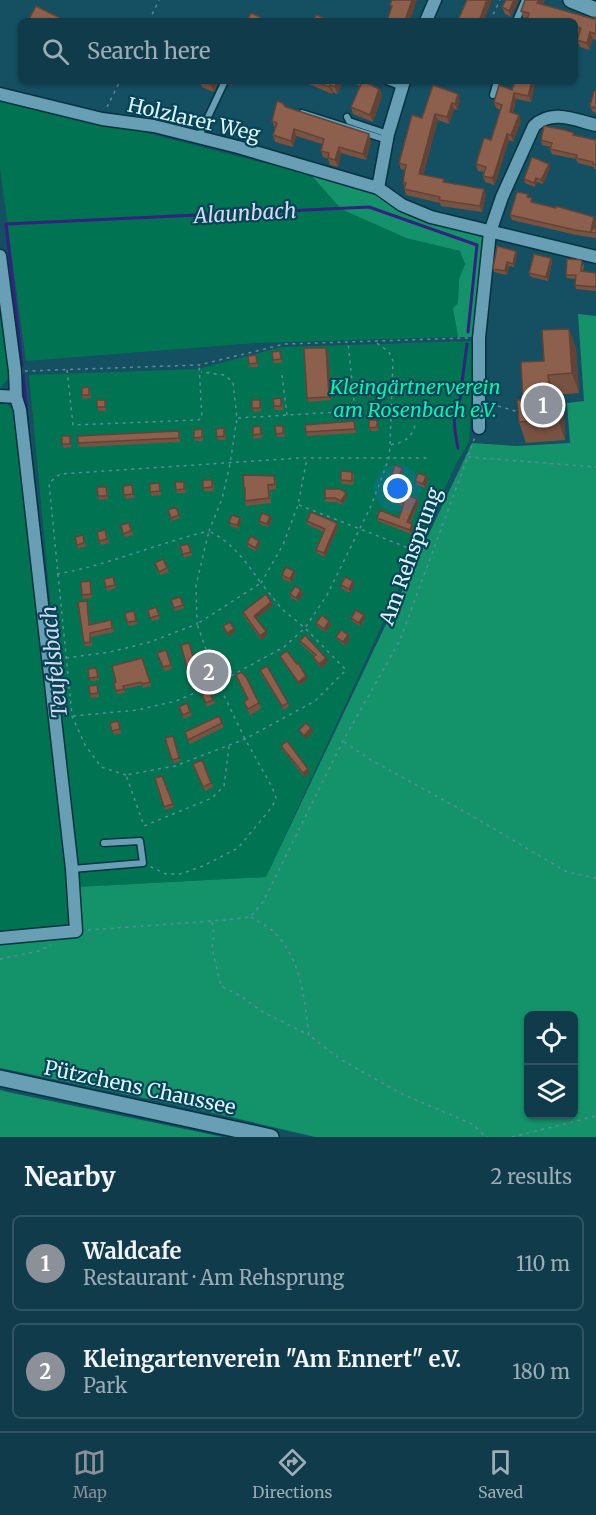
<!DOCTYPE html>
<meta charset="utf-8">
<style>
:root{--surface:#103b4a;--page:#1e4654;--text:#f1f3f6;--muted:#9cadb5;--line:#305562;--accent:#8c9099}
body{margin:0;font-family:Merriweather,serif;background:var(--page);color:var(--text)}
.controls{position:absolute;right:18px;bottom:18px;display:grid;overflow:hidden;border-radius:9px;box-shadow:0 2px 4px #0004}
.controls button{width:54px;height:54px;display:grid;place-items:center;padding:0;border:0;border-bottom:2px solid var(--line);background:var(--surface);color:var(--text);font:30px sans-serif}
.you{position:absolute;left:398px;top:489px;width:21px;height:21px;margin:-15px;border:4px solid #fff;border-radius:50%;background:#1a73e8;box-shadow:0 0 0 9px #1a73e833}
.badge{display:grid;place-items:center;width:39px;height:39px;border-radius:50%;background:var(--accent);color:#fff;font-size:20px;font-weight:700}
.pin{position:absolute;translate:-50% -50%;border:3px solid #fff;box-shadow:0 2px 6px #0006}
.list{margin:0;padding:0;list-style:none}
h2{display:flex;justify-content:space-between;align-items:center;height:78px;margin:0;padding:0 24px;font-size:26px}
h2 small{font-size:20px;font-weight:400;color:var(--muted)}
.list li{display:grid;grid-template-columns:39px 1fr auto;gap:18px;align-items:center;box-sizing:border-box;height:96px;margin:0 12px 12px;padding:0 12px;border:2px solid var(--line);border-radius:9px}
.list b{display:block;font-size:22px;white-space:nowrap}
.list p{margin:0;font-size:20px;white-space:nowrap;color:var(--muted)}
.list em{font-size:20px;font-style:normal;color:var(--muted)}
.icon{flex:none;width:33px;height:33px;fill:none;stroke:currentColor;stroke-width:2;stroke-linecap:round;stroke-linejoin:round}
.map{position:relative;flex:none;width:596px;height:1137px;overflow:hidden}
.search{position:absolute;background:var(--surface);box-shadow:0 2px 4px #0004;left:18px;right:18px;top:18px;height:66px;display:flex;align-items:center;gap:15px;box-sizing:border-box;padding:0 21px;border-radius:9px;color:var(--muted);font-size:22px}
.sheet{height:294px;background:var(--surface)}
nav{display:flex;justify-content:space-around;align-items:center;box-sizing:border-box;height:84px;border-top:2px solid var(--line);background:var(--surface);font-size:16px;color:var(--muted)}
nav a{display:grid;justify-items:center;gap:3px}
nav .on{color:var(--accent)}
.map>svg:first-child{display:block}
</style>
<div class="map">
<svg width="596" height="1137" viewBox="0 0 596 1137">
<rect width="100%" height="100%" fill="#154f62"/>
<g fill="#007452">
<polygon points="0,101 50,114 135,130 311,175 341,209 406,238 460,251 465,264 459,279 458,303 453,308 458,337 257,343 26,361 0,168"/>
<polygon points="0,293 9,372 8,379 0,388"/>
<polygon points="475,341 469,442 456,464 266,877 77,887 29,375 198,369 281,347"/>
<polygon points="0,404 7,404 13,409 75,930 0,937"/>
</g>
<g fill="#14936a" fill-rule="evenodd">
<polygon points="311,175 372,193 398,209 429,222 485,238 483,337 458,337 453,308 458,303 459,279 465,264 460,251 406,238 341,209"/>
<path d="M578,314L596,316V1137H315L196,1109L0,1068V941L77,933V887L266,877L472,443L517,446L570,443L567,403L584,401ZM528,1016H574V1114H528Z"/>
<polygon points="0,1090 8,1092 223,1137 0,1137"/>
</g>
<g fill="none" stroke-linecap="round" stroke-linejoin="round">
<g stroke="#342180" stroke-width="3">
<polyline points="22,366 6,224 369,207 477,245 468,332"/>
<polyline points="23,375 31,458"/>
<polyline points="458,448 455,432 454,412 460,399 467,344"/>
</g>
<g stroke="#063341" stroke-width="9">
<g id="service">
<polyline points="516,21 525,0"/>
<polyline points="387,81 402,87"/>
<polyline points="493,95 497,81"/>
<polyline points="302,113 387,140"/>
<polyline points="347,117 349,121 388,134"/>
<polyline points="199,136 225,81"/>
<polyline points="72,869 143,863 140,841 104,843"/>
</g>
</g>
<g stroke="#063341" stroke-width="15">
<g id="minor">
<polyline points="426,21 435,0"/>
<polyline points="0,94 102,119 154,126 238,147 378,188 402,205 431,217 596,257"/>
<polyline points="378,188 388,134 404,81"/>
<polyline points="0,256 15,371 16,397 20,410 72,869 76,931 0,938"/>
<polyline points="0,396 16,397"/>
<path d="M479,428V338L490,232L502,197L534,126C552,109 575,120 596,125"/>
</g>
</g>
<g stroke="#063341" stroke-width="18">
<polyline id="tertiary" points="0,1078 271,1137"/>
</g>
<g stroke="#063341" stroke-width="18">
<polyline id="secondary" points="571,0 596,10"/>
</g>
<g stroke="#5e8b9b" stroke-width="1.5" stroke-dasharray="3 4.5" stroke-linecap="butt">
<polyline points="149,21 159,0"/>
<polyline points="490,21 500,0"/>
<polyline points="107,107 120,81"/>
<polyline points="377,343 389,352 393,361 390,444"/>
<polyline points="67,370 73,425 198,420 202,418 199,365"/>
<polyline points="25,371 199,365 285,344 468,338"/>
<polyline points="282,375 287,415"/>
<polyline points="491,404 519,412"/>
<polyline points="238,418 355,411 348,342"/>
<polyline points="468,457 596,467"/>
<polyline points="299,505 411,549"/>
<path d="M57,574C109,565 158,543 209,531L222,499L230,464L237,418L233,382L224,375L201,372"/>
<path d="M66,658L110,652L150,642L197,624L196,585L209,531C233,543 246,562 261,583L197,624L218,683L245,739L272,787L276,798L272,807L238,848L203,866L180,874H166L149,866"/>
<path d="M73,716L138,710L176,701L218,683L284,647L305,628L327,595L371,506L389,458L390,445C403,443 413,438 415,424"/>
<polyline points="344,742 371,760 467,813 567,872 596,878"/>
<polyline points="229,746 224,786 212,798 144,826 126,775 175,766 245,739 315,701 346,670 305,628 282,609 261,583 283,545 298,505 307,458"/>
<polyline points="126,775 101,767 85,745 72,716 49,483 60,474 299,458 427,458"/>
<path d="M251,917C258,922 268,926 274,932C302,960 304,999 309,1035L340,1059L400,1093L472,1124L485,1136L488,1137"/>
<polyline points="212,922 214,935 212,948 221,986 241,996 261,1011 309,1035"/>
<polyline points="88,930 226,920 250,917 263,902 343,741 400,640 475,437"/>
<polyline points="0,959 39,951 51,945"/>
<polyline points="512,1137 596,1116"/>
</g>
<use href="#service" stroke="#689fb4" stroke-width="6"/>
<use href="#minor" stroke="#689fb4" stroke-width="12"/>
<use href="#tertiary" stroke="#689fb4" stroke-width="15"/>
<use href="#secondary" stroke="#689fb4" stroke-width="15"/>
</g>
<g fill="#795342">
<polygon points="506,0 511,17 505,14 502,7"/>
<polygon points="525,0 545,0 542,4 594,19 596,18 596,40 593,39 589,50 580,47 577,40 579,34 575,33 575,21 528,18 523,17 521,11"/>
<polygon points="200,81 219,81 214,92 202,87"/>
<polygon points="302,81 343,81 337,94 333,92 332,94"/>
<polygon points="348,81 371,81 369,84 379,89 382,95 373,122 353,114 351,107 360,86"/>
<polygon points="535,82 531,102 516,99 513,113 521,121 513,142 509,140 496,181 494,185 485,182 483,176 484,172 478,171 476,164 491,140 501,110 496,108 494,102 512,90"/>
<polygon points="596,91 596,113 593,112 590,106"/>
<polygon points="460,100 457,110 454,109 449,124 438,120 423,175 445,183 484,189 486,195 482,212 441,206 440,203 406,195 403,182 405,170 401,169 399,163 422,118"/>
<polygon points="286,107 371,141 366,160 341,153 338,167 330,165 328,159 323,157 321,151 322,144 296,136 293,147 275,142 273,135 275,128 272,121"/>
<polygon points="574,135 596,140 596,169 594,169 594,167 578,163 576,159 552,154 550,149 551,147 542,145 541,140"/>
<polygon points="550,168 543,184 537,182 535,187 525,183 524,179"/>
<polygon points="529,197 534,203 596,222 595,228 596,226 596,238 576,235 512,220 510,215"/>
<polygon points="516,251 517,254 514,267 509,266 507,275 494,272 493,269"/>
<polygon points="551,258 552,262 548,281 531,277 529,273"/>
<polygon points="584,264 583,272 596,273 596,291 576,289 575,285 575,279 567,278 566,275"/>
<polygon points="569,329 576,349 579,393 556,395 564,416 565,440 526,443 519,422 523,400 544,361"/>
<polygon points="280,351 282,363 274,363 273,360"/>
<polygon points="328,351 331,400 308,402 307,398"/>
<polygon points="257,359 258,367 250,367 249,364"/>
<polygon points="89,387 90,391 91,398 83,399 82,395"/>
<polygon points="375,388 375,396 367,397 366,393"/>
<polygon points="105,400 106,403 106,411 99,411 97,407"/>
<polygon points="282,402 283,410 275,410 274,406"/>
<polygon points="261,404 261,411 254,412 252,408"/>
<polygon points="377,420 378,424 378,431 371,431 369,428"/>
<polygon points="355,425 356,433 307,436 306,432"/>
<polygon points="260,426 262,438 254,439 253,435"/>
<polygon points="283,426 285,437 277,437 276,434"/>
<polygon points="224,428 225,432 226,440 218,440 217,437"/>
<polygon points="202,429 203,433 203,441 196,441 194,438"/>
<polygon points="180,434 180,442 80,447 78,443"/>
<polygon points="70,436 71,440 71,447 64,448 62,444"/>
<polygon points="402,468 403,471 396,491 419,502 410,523 412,524 413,527 411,534 378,521 377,518 399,518 403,506 386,499 385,495"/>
<polygon points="352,472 354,475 353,485 342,484 341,480"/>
<polygon points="276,480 276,489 270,490 271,503 246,506 245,501 245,492 244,488"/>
<polygon points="428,480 425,488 417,485 415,481"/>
<polygon points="213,483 214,491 205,491 203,488"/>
<polygon points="185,485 186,493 177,493 176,490"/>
<polygon points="106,487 108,490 108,499 99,500 98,496"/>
<polygon points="160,487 161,495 152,496 150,492"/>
<polygon points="133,489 134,498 126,499 124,495"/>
<polygon points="346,493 347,496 342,505 336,502 326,502 325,498"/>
<polygon points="176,507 180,518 172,521 168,510"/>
<polygon points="272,520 268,527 260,524 259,521"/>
<polygon points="241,521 239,529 231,526 229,523"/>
<polygon points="307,521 338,527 325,557 317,553 316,550 324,532 308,525"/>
<polygon points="129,523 133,535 125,537 121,525"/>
<polygon points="105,530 109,543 101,545 97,532"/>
<polygon points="83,535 86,547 78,548 77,545"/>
<polygon points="259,541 260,544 256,551 248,547 247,543"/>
<polygon points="188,544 192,555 184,558 180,546"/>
<polygon points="163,559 169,572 160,575 155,563"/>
<polygon points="295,574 291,583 283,579 282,575"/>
<polygon points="113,577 116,588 107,591 106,587"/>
<polygon points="90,581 91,585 92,598 83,599 82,595"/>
<polygon points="353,581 354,584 350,593 342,589 341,585"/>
<polygon points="290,594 303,594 298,601 291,598"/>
<polygon points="180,597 184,608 175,611 171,600"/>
<polygon points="271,602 273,605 256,619 267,635 261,640 244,616 243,612"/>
<polygon points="88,605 90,625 111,620 114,632 91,637 92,646 85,646 84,643"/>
<polygon points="156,607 160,619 152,621 148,610"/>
<polygon points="135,615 137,624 129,626 127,622"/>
<polygon points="364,615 365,618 360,626 353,622 351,618"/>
<polygon points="329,621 331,625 325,632 317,626 316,623"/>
<polygon points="348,635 350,639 345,646 338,640 336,637"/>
<polygon points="300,641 328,662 321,668 315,661 313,657 314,656 301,644"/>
<polygon points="189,643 197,669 189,672 181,645"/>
<polygon points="166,650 172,669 164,671 157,653"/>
<polygon points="280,656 306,676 307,680 300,685 281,659"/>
<polygon points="142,658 151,686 143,688 142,685 124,689 125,693 117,694 116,691 116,682"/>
<polygon points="260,670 288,703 289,706 284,710 261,674"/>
<polygon points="98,671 99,680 91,681 89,678"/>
<polygon points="236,675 259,703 261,709 250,715 244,702 247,699"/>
<polygon points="97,685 99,697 91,698 90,694"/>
<polygon points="210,692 215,703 207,707 202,695"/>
<polygon points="187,703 192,715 184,719 179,707"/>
<polygon points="118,721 121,733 114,735 110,723"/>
<polygon points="222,723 224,727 190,744 185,732"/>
<polygon points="173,736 180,761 174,763 165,738"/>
<polygon points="281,746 309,773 304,777 283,750"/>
<polygon points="202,760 213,787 205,791 193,764"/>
<polygon points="162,776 174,807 165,810 155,778"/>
</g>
<g fill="#634336">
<polygon points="412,0 417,0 410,21 405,21"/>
<polygon points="487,0 492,0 484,21 479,21"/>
<polygon points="514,0 519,0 511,17 509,11"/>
<polygon points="539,0 545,0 539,9 537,3"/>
<polygon points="590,32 593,39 589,50 587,43"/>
<polygon points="214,81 219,81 214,92 211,85"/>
<polygon points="228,81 234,81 231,87"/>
<polygon points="337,81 343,81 337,94 335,87"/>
<polygon points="532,81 535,82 531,102 528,96"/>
<polygon points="330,85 333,92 332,94 329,87"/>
<polygon points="379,89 382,95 373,122 370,115"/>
<polygon points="514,93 516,99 512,118 510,112"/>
<polygon points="458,94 460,100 457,110 455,104"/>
<polygon points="452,103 454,109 449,124 447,117"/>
<polygon points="435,114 438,120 422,180 419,174"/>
<polygon points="519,115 521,121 513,142 511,135"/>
<polygon points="294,129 296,136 293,147 291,141"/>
<polygon points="369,134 371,141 366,160 363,154"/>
<polygon points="507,134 509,140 496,181 494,185 492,178"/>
<polygon points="339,147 341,153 338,167 335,160"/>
<polygon points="549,164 550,168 543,184 541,180"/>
<polygon points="536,178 537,182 535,187 534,183"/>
<polygon points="484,189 486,195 482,212 480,206"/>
<polygon points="594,217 596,222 593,233 591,231"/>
<polygon points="516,251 517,254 514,267 513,264"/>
<polygon points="551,258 552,262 548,281 546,277"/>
<polygon points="507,262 509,266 507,275 505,271"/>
<polygon points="569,329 576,349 579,393 572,373"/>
<polygon points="326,348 328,351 331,400 329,397"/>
<polygon points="548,375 556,395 557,417 550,396"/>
<polygon points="556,396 564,416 565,440 558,420"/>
<polygon points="402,468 403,471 395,494 394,490"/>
<polygon points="426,476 428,480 425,488 423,484"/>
<polygon points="346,493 347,496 342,505 341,501"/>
<polygon points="417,499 419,502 408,525 407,522"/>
<polygon points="270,516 272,520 268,527 267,524"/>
<polygon points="240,518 241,521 239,529 237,525"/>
<polygon points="337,523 338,527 325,557 324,553"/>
<polygon points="412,524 413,527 411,534 410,530"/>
<polygon points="259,541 260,544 256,551 255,548"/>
<polygon points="294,571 295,574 291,583 290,579"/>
<polygon points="353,581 354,584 350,593 349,589"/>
<polygon points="301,590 303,594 298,601 296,598"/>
<polygon points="271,602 273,605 255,620 254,616"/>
<polygon points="364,615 365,618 360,626 359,623"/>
<polygon points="329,621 331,625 325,632 324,629"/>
<polygon points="234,629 235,632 229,637 227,633"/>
<polygon points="266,631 267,635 261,640 260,636"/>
<polygon points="348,635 350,639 345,646 343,642"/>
<polygon points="326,658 328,662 321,668 319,664"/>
<polygon points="306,676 307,680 300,685 298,682"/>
<polygon points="311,728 313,732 306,739 304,736"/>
<polygon points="308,769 309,773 304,777 303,773"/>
</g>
<g fill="#8d604d" stroke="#634336" stroke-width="1.5">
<polygon points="392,0 412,0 405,21 387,21 392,6 390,5"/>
<polygon points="467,0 487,0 479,21 458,20"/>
<polygon points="506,0 514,0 509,11 502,7"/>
<polygon points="525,0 539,0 537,3 594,19 594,17 596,18 596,34 590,32 587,43 577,40 581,28 575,27 575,21 527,21 529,13 521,11"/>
<polygon points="36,6 64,20 63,21 28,21"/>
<polygon points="251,13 260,17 258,21 247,21"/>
<polygon points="316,15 331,21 313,21"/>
<polygon points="202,81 214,81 211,85"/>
<polygon points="315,81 337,81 335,87 330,85 329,87"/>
<polygon points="360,81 365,81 365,82 379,89 370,115 351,107 362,82"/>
<polygon points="515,81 532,81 528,96 514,93 510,112 519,115 511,135 507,134 494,175 492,178 483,176 486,167 476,164 484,138 491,140 502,105 494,102 499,85 512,90"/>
<polygon points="433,85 458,94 455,104 452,103 447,117 435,114 419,174 444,179 443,182 484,189 480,206 439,200 440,197 404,189 406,183 403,182 406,165 399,163 412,115 422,118"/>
<polygon points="594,91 596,91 596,108 590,106"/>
<polygon points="277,101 282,103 286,107 369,134 363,154 339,147 335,160 328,158 329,153 321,151 324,139 294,129 291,141 273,135 277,123 272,121"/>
<polygon points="544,126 565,130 574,133 573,135 596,140 596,165 593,164 593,162 576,158 577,155 550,149 552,143 541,140"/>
<polygon points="532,157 549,164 541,180 536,178 534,183 524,179"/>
<polygon points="517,192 528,194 527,197 532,198 531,202 556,208 556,206 594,217 591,231 596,226 596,233 575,230 510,215"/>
<polygon points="497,246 516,251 513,264 507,262 505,271 493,269"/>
<polygon points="534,254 551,258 546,277 529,273"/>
<polygon points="567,259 582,260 581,271 596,273 596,287 575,285 576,275 566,275"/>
<polygon points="569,329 572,373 548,375 550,396 556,396 558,420 519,422 517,400 523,400 521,362 544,361 542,330"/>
<polygon points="304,348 326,348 329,397 307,398"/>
<polygon points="280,351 281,359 273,360 272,352"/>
<polygon points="256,355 257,363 249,364 248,356"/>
<polygon points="373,385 374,392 366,393 365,386"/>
<polygon points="89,387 89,395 82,395 82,388"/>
<polygon points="281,398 281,406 274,406 273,399"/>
<rect x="97" y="400" width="8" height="7"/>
<rect x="252" y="400" width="8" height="8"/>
<polygon points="369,420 377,420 377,427 369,428"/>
<polygon points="354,421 355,429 306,432 305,425"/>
<polygon points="260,426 261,434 253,435 253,427"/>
<polygon points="275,426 283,426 283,433 276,434"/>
<polygon points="224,428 224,436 217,437 216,429"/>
<polygon points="202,429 202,437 194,438 194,430"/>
<polygon points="179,431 179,438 78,443 78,436"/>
<rect x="62" y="436" width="8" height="8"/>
<polygon points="395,465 402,468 394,490 417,499 407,522 412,524 410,530 377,518 380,510 399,518 404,503 385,495"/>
<polygon points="341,471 352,472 352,481 341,480"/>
<polygon points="418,473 426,476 423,484 415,481"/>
<polygon points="243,475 274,476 275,484 268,485 269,498 245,501 245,488 244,488"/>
<polygon points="203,480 212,480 212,487 203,488"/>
<polygon points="175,482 184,482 184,489 176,490"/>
<polygon points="159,483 160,491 150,492 150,484"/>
<polygon points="132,485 133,494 124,495 123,486"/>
<polygon points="97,487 106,487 107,496 98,496"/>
<polygon points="325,489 340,489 346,493 341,501 335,498 325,498"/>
<polygon points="176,507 179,515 171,518 168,510"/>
<polygon points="311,512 337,523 324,553 316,550 325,529 307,521"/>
<polygon points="262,513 270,516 267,524 259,521"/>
<polygon points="232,515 240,518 237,525 229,523"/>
<polygon points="129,523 131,531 123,534 121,525"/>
<polygon points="105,530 107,539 99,541 97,532"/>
<polygon points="83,535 84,543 77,545 75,537"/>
<polygon points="251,536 259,541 255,548 247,543"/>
<polygon points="188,544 191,552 183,554 180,546"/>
<polygon points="163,559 167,568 159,572 155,563"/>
<polygon points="286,567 294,571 290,579 282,575"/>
<polygon points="113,577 115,585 106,587 104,579"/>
<polygon points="345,577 353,581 349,589 341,585"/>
<polygon points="90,581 91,594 82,595 81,582"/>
<polygon points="295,586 301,590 296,598 290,594"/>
<polygon points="266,594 271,602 254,616 266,631 260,636 243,612"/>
<polygon points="180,597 183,605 174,608 171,600"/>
<polygon points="87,601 89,625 111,620 112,628 90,633 90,642 84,643 78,602"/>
<polygon points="156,607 159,615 150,618 148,610"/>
<polygon points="356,610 364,615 359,623 351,618"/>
<polygon points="134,611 136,621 127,622 125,613"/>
<polygon points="322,615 329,621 324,629 316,623"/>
<polygon points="230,622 234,629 227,633 223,626"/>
<polygon points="341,630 348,635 343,642 336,637"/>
<polygon points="305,635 326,658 319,664 313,657 316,655 300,641"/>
<polygon points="189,643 196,666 187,668 181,645"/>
<polygon points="166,650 171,665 163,667 157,653"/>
<polygon points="287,651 297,664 298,663 306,676 298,682 280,656"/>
<polygon points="142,658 150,682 142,684 141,682 123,686 124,689 116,691 114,683 116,682 112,666"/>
<polygon points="267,666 288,703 282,706 260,670"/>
<polygon points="96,668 98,677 89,678 88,669"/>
<polygon points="241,672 246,677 259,703 248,709 244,702 248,699 236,675"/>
<polygon points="97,685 98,693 90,694 89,686"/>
<polygon points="210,692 213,700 206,703 202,695"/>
<polygon points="187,703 190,712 183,715 179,707"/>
<polygon points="219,716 222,723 188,740 185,732"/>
<polygon points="118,721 120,729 112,731 110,723"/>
<polygon points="306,723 311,728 304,736 299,730"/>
<polygon points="173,736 179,758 172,760 165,738"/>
<polygon points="287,741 308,769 303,773 281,746"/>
<polygon points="202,760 211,783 203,787 193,764"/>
<polygon points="162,776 173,804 164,807 155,778"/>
</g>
<g text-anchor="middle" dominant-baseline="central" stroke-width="4.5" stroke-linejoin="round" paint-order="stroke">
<g font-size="20" fill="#def4fd" stroke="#044456">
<text transform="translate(194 119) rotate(13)">Holzlarer Weg</text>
<text transform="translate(410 556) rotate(-70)">Am Rehsprung</text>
<text transform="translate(140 1087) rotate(12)">Pützchens Chaussee</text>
</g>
<g font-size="20" font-style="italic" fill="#03f3af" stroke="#044456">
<text x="415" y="386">Kleingärtnerverein<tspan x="415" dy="23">am Rosenbach e.V.</tspan></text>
</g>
<g font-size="21" font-style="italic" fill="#d7d8f2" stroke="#044456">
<text transform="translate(245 213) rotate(-3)">Alaunbach</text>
<text transform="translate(54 662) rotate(-96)">Teufelsbach</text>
</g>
</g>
</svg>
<div class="controls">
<button><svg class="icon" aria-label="locate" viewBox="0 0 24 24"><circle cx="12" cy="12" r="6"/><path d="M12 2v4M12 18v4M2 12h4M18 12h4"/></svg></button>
<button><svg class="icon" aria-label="layers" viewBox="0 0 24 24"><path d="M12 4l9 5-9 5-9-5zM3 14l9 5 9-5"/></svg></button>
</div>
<div class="you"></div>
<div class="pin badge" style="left:543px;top:405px">1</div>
<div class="pin badge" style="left:209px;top:672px">2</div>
<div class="search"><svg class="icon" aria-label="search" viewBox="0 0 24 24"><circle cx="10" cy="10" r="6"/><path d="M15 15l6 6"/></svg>Search here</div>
</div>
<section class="sheet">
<h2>Nearby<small>2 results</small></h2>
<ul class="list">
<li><span class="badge">1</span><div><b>Waldcafe</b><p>Restaurant · Am Rehsprung</p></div><em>110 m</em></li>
<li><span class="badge">2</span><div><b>Kleingartenverein &quot;Am Ennert&quot; e.V.</b><p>Park</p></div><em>180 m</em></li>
</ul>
</section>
<nav>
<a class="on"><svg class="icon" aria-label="map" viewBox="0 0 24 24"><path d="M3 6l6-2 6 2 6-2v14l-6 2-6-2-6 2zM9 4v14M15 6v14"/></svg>Map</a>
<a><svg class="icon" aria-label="directions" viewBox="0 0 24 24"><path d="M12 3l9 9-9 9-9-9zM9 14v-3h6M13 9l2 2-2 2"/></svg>Directions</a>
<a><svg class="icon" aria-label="saved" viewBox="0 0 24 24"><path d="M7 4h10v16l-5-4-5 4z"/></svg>Saved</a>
</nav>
